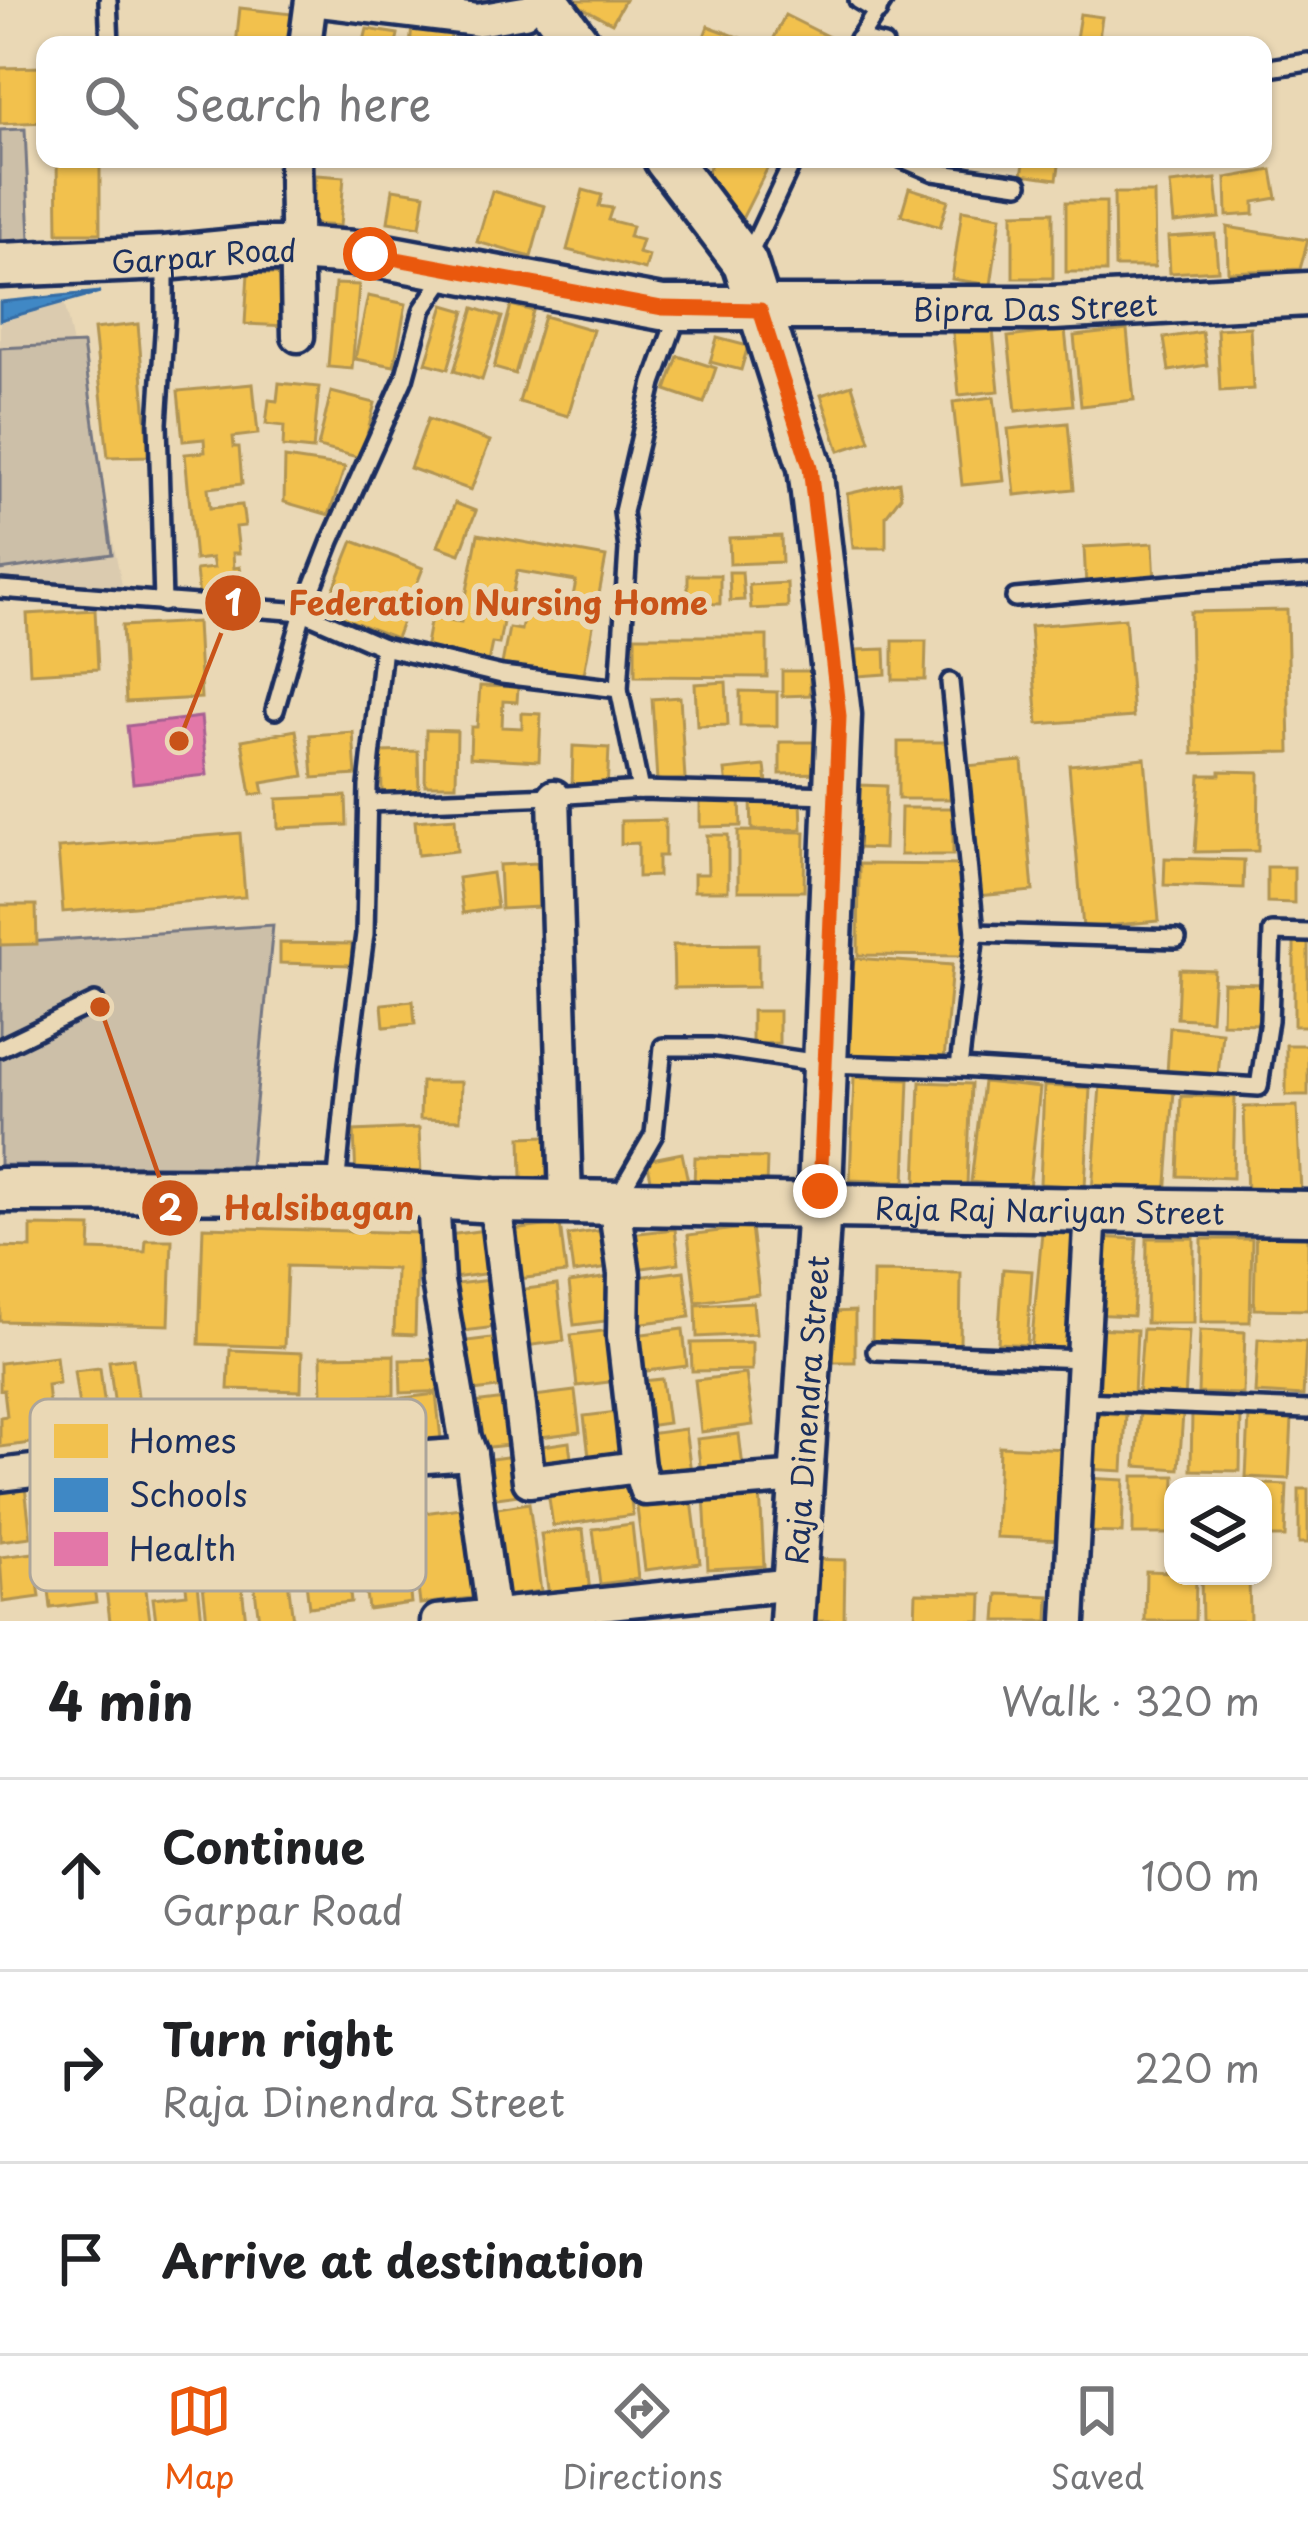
<!DOCTYPE html>
<meta charset="utf-8">
<style>
:root{--surface:#fff;--page:#f6f6f6;--text:#202124;--muted:#757577;--line:#e0e0e0;--accent:#ea580c}
body{margin:0;font-family:"Playpen Sans",sans-serif;background:var(--page);color:var(--text)}
.controls{position:absolute;right:36px;bottom:36px;display:grid;overflow:hidden;border-radius:24px;box-shadow:0 3px 9px #0004}
.controls button{width:108px;height:108px;display:grid;place-items:center;padding:0;border:0;border-bottom:3px solid var(--line);background:var(--surface);color:var(--text);font:60px sans-serif}
.stop{position:absolute;width:36px;height:36px;margin:-27px;border:9px solid #ea580c;border-radius:50%;background:#fff}
.stop.end{background:#ea580c;border-color:#fff;box-shadow:0 3px 12px #0008}
.list{margin:0;padding:0;list-style:none}
h2{display:flex;justify-content:space-between;align-items:center;height:156px;margin:0;padding:0 48px;font-size:51px}
h2 small{font-size:39px;font-weight:400;color:var(--muted)}
.list li{display:grid;grid-template-columns:78px 1fr auto;gap:36px;align-items:center;box-sizing:border-box;height:192px;padding:0 48px;border-top:3px solid var(--line)}
.list b{display:block;font-size:45px;white-space:nowrap}
.list p{margin:0;font-size:39px;white-space:nowrap;color:var(--muted)}
.list em{font-size:39px;font-style:normal;color:var(--muted)}
.icon{flex:none;width:66px;height:66px;fill:none;stroke:currentColor;stroke-width:2;stroke-linecap:round;stroke-linejoin:round}
.map{position:relative;flex:none;width:1308px;height:1621px;overflow:hidden}
.search{position:absolute;background:var(--surface);box-shadow:0 3px 9px #0004;left:36px;right:36px;top:36px;height:132px;display:flex;align-items:center;gap:30px;box-sizing:border-box;padding:0 42px;border-radius:24px;color:var(--muted);font-size:45px}
.sheet{height:732px;background:var(--surface)}
nav{display:flex;justify-content:space-around;align-items:center;box-sizing:border-box;height:168px;border-top:3px solid var(--line);background:var(--surface);font-size:33px;color:var(--muted)}
nav a{display:grid;justify-items:center;gap:6px}
nav .on{color:var(--accent)}
.map>svg:first-child{display:block}
</style>
<div class="map">
<svg width="1308" height="1621" viewBox="0 0 1308 1621">
<rect width="100%" height="100%" fill="#ead8b5"/>
<filter id="ink" filterUnits="userSpaceOnUse"><feTurbulence type="fractalNoise" baseFrequency=".00833" numOctaves="2"/><feDisplacementMap in="SourceGraphic" scale="24" xChannelSelector="R" yChannelSelector="G"/><feConvolveMatrix kernelMatrix="1 2 1 2 8 2 1 2 1" color-interpolation-filters="sRGB"/></filter>
<g filter="url(#ink)">
<polygon fill="#dbcbaf" points="63,296 125,600 0,599 0,300"/>
<g fill="#ccbfa8" stroke="#747783" stroke-width="3">
<polygon points="25,129 30,239 0,242 0,130"/>
<polygon points="83,344 112,554 0,570 0,348"/>
<polygon points="273,925 250,1166 0,1165 0,944"/>
</g>
<g fill="#f2c14e" stroke="#b29553" stroke-width="3">
<polygon points="573,0 625,0 612,23 572,2"/>
<polygon points="240,8 292,14 288,45 236,45"/>
<polygon points="1080,14 1102,17 1098,45 1075,45"/>
<polygon points="785,15 837,41 834,45 779,45 772,42"/>
<polygon points="708,26 751,42 750,45 701,45"/>
<polygon points="412,27 451,30 450,45 410,45"/>
<polygon points="367,29 398,34 396,45 363,45"/>
<polygon points="45,67 45,122 0,124 0,68"/>
<polygon points="57,159 100,159 100,233 58,233"/>
<polygon points="713,159 772,159 741,221 704,181"/>
<polygon points="1025,159 1060,159 1057,179 1022,174"/>
<polygon points="1272,170 1277,198 1254,202 1254,214 1227,216 1226,178"/>
<polygon points="316,175 344,177 340,226 312,224"/>
<polygon points="1216,179 1220,218 1174,223 1170,184"/>
<polygon points="909,188 948,200 940,227 901,215"/>
<polygon points="393,189 425,194 420,227 388,222"/>
<polygon points="583,190 602,195 599,206 612,208 608,220 632,226 629,237 642,240 638,253 649,256 645,270 567,250"/>
<polygon points="492,191 545,206 531,257 477,242"/>
<polygon points="1114,193 1154,193 1155,267 1115,267"/>
<rect x="1066" y="202" width="40" height="70"/>
<polygon points="962,210 1001,216 991,285 952,279"/>
<polygon points="1053,212 1053,278 1013,278 1013,213"/>
<polygon points="1227,227 1308,240 1300,269 1228,272"/>
<polygon points="1215,234 1218,270 1170,273 1168,237"/>
<polygon points="248,273 290,275 288,326 245,324"/>
<polygon points="335,284 359,285 352,369 328,367"/>
<polygon points="368,296 406,304 394,366 355,359"/>
<polygon points="444,305 465,311 448,369 426,363"/>
<polygon points="511,305 533,311 515,374 494,368"/>
<polygon points="474,308 502,317 482,380 454,371"/>
<polygon points="544,316 593,330 568,416 519,402"/>
<polygon points="992,320 999,391 959,395 952,324"/>
<polygon points="138,324 149,456 108,457 94,329"/>
<polygon points="1250,327 1253,389 1220,391 1217,329"/>
<polygon points="1065,330 1073,405 1016,411 1008,337"/>
<polygon points="1127,330 1134,400 1081,406 1074,336"/>
<polygon points="1202,332 1207,365 1169,371 1164,338"/>
<polygon points="717,338 748,346 741,370 710,362"/>
<polygon points="678,356 716,368 704,403 666,390"/>
<polygon points="279,383 319,387 313,450 283,447 284,426 266,424 269,400 277,401"/>
<polygon points="253,384 258,434 233,437 234,447 239,447 242,484 208,488 210,508 242,505 245,526 236,527 239,553 233,553 234,568 240,567 242,582 233,583 234,595 199,598 196,570 214,568 212,558 195,560 185,454 205,452 204,439 183,441 178,391"/>
<polygon points="852,385 870,441 839,451 821,395"/>
<polygon points="331,392 375,403 361,458 318,447"/>
<polygon points="994,397 1004,481 962,485 953,402"/>
<polygon points="428,419 490,441 471,490 410,468"/>
<polygon points="1068,423 1074,489 1015,495 1008,429"/>
<polygon points="285,458 345,467 329,515 284,502"/>
<polygon points="899,482 901,496 886,516 886,548 853,548 847,494"/>
<polygon points="455,503 476,511 460,554 438,546"/>
<polygon points="478,534 606,557 583,679 502,664 509,628 521,630 525,609 569,617 576,581 517,571 508,617 504,616 499,644 492,643 488,662 425,650 431,617 461,622"/>
<polygon points="781,536 782,562 730,564 729,538"/>
<polygon points="353,541 423,568 396,638 325,611"/>
<polygon points="1153,543 1155,583 1086,586 1084,547"/>
<polygon points="729,572 742,572 744,600 730,601"/>
<polygon points="688,575 720,575 720,604 688,603"/>
<polygon points="787,583 788,607 751,609 749,585"/>
<polygon points="95,610 98,669 30,673 27,614"/>
<polygon points="1287,610 1290,752 1193,754 1190,612"/>
<polygon points="1125,618 1133,717 1038,724 1030,626"/>
<polygon points="197,622 201,698 126,702 122,626"/>
<polygon points="635,636 767,636 767,677 635,676"/>
<polygon points="893,641 926,641 925,680 893,680"/>
<polygon points="885,649 886,674 858,676 857,650"/>
<polygon points="782,671 810,671 810,695 782,696"/>
<polygon points="726,682 728,725 697,726 695,684"/>
<polygon points="480,686 518,687 517,702 503,701 502,727 522,728 522,713 541,714 539,761 470,757 471,727 477,727"/>
<polygon points="740,691 777,692 777,726 740,726"/>
<polygon points="680,697 685,779 657,781 652,699"/>
<polygon points="296,730 304,776 262,783 264,793 251,795 242,740"/>
<polygon points="426,730 457,731 456,785 425,785"/>
<polygon points="353,732 356,775 313,778 310,735"/>
<polygon points="780,742 822,742 822,773 780,774"/>
<rect x="898" y="742" width="52" height="57"/>
<polygon points="573,746 609,748 607,791 572,789"/>
<polygon points="418,751 419,792 382,793 381,752"/>
<polygon points="1145,758 1159,921 1083,928 1069,765"/>
<polygon points="1022,761 1033,891 976,896 965,766"/>
<polygon points="765,766 767,784 727,788 725,770"/>
<polygon points="1220,771 1259,772 1258,851 1195,852 1200,775 1220,775"/>
<polygon points="859,785 886,786 884,849 857,848"/>
<polygon points="346,796 347,825 278,828 277,799"/>
<polygon points="740,798 741,826 700,827 700,799"/>
<polygon points="801,799 802,829 752,830 751,801"/>
<polygon points="901,808 953,808 953,855 900,855"/>
<polygon points="455,818 457,851 418,855 415,821"/>
<polygon points="665,820 665,856 658,856 658,876 638,877 638,843 621,844 621,821"/>
<polygon points="738,831 805,832 804,891 738,891"/>
<polygon points="240,833 245,897 63,912 58,848"/>
<polygon points="707,835 728,835 728,891 694,891 694,874 708,874"/>
<polygon points="1165,858 1244,860 1243,888 1164,885"/>
<polygon points="537,863 539,907 501,909 499,865"/>
<polygon points="859,864 966,865 965,956 858,955"/>
<polygon points="1267,867 1294,867 1294,903 1267,902"/>
<polygon points="492,873 497,908 463,913 458,878"/>
<polygon points="0,905 36,905 37,944 0,945"/>
<rect x="1294" y="941" width="14" height="85"/>
<polygon points="280,943 352,944 351,965 280,963"/>
<polygon points="758,944 758,987 674,988 673,945"/>
<polygon points="854,958 952,965 944,1061 847,1054"/>
<polygon points="1179,969 1214,970 1211,1020 1177,1018"/>
<polygon points="1223,983 1263,984 1262,1024 1222,1023"/>
<polygon points="413,1001 415,1024 384,1027 382,1004"/>
<polygon points="752,1011 779,1011 779,1043 752,1044"/>
<polygon points="1170,1027 1222,1032 1218,1076 1167,1073"/>
<rect x="1286" y="1045" width="22" height="50"/>
<polygon points="854,1077 909,1079 905,1182 850,1180"/>
<polygon points="421,1082 461,1082 460,1120 420,1119"/>
<polygon points="920,1082 971,1084 967,1185 916,1183"/>
<polygon points="983,1082 1040,1088 1029,1188 971,1182"/>
<polygon points="1044,1086 1090,1088 1085,1187 1040,1184"/>
<polygon points="1100,1086 1174,1091 1166,1196 1092,1191"/>
<polygon points="1181,1096 1235,1097 1233,1178 1178,1176"/>
<polygon points="1297,1106 1301,1192 1247,1195 1244,1107"/>
<polygon points="419,1128 421,1176 356,1180 354,1131"/>
<polygon points="547,1136 548,1177 522,1178 521,1137"/>
<polygon points="682,1153 689,1186 654,1193 647,1160"/>
<polygon points="695,1157 767,1158 766,1188 694,1186"/>
<polygon points="1256,1220 1308,1220 1308,1310 1254,1309"/>
<polygon points="560,1224 566,1273 510,1280 504,1231"/>
<polygon points="31,1226 91,1227 90,1250 145,1252 146,1240 172,1240 169,1325 0,1321 0,1247 31,1248"/>
<polygon points="203,1227 418,1233 415,1335 394,1334 396,1269 287,1266 284,1347 199,1344"/>
<polygon points="751,1227 759,1294 696,1302 688,1235"/>
<polygon points="493,1229 498,1272 446,1279 441,1236"/>
<polygon points="612,1229 617,1267 573,1273 568,1235"/>
<polygon points="675,1229 679,1263 635,1269 630,1234"/>
<polygon points="1042,1232 1086,1236 1075,1352 1031,1349"/>
<polygon points="1094,1237 1137,1239 1133,1316 1090,1314"/>
<polygon points="1147,1238 1194,1238 1194,1323 1146,1323"/>
<polygon points="1202,1239 1252,1239 1250,1322 1201,1322"/>
<polygon points="1003,1269 1032,1271 1027,1345 998,1343"/>
<polygon points="684,1271 690,1317 635,1324 629,1278"/>
<polygon points="873,1272 961,1273 960,1344 872,1343"/>
<polygon points="616,1276 621,1319 574,1325 569,1283"/>
<polygon points="498,1279 504,1326 455,1332 448,1285"/>
<polygon points="557,1285 564,1341 525,1346 518,1290"/>
<polygon points="753,1302 756,1334 697,1337 696,1305"/>
<polygon points="855,1311 855,1362 831,1362 831,1312"/>
<polygon points="1092,1328 1137,1330 1134,1395 1089,1394"/>
<polygon points="619,1329 625,1380 577,1386 571,1335"/>
<polygon points="683,1329 687,1366 630,1373 626,1336"/>
<polygon points="1143,1329 1189,1331 1185,1400 1138,1397"/>
<polygon points="1200,1330 1245,1332 1243,1394 1198,1393"/>
<polygon points="508,1336 514,1386 465,1392 459,1342"/>
<polygon points="1258,1339 1306,1342 1303,1396 1255,1393"/>
<polygon points="752,1342 752,1370 692,1371 691,1343"/>
<polygon points="230,1350 302,1353 301,1391 228,1389"/>
<polygon points="394,1355 394,1395 322,1396 321,1356"/>
<polygon points="56,1356 59,1383 47,1385 49,1406 62,1404 64,1422 69,1421 71,1435 53,1436 54,1440 0,1447 0,1417 7,1416 4,1390 0,1390 0,1363"/>
<polygon points="133,1358 145,1449 121,1452 109,1361"/>
<polygon points="447,1359 448,1391 401,1393 400,1360"/>
<polygon points="100,1368 108,1432 83,1435 74,1371"/>
<polygon points="746,1374 753,1425 701,1432 695,1380"/>
<polygon points="662,1379 668,1423 639,1427 633,1382"/>
<polygon points="575,1391 580,1432 532,1438 526,1397"/>
<polygon points="436,1394 441,1439 344,1452 339,1406"/>
<polygon points="514,1398 519,1444 479,1448 473,1403"/>
<polygon points="626,1411 632,1459 590,1464 584,1416"/>
<polygon points="1140,1411 1183,1414 1179,1469 1136,1466"/>
<polygon points="1089,1413 1126,1414 1123,1471 1086,1469"/>
<polygon points="1192,1413 1241,1414 1240,1471 1191,1470"/>
<polygon points="1249,1416 1292,1418 1289,1479 1246,1477"/>
<polygon points="685,1429 691,1472 647,1478 641,1435"/>
<polygon points="739,1434 744,1476 702,1482 697,1439"/>
<polygon points="569,1442 572,1466 532,1472 529,1448"/>
<polygon points="999,1446 1067,1449 1064,1540 996,1537"/>
<polygon points="521,1455 526,1494 489,1499 484,1460"/>
<polygon points="627,1473 633,1515 553,1526 547,1484"/>
<polygon points="1133,1476 1175,1476 1173,1534 1133,1534"/>
<polygon points="1084,1478 1124,1480 1122,1533 1082,1532"/>
<polygon points="24,1479 31,1537 0,1541 0,1483"/>
<polygon points="1245,1483 1287,1485 1285,1537 1263,1537 1263,1486 1245,1486"/>
<rect x="1299" y="1489" width="9" height="54"/>
<polygon points="760,1490 764,1566 708,1569 704,1494"/>
<polygon points="691,1493 700,1563 645,1570 636,1500"/>
<polygon points="270,1499 275,1540 283,1540 293,1621 259,1621 244,1502"/>
<polygon points="529,1503 541,1591 498,1597 485,1510"/>
<polygon points="468,1507 480,1597 420,1604 409,1515"/>
<polygon points="632,1524 638,1579 600,1584 593,1529"/>
<polygon points="342,1527 351,1602 309,1607 300,1533"/>
<polygon points="583,1529 590,1593 549,1597 541,1534"/>
<polygon points="403,1532 411,1603 368,1609 359,1538"/>
<polygon points="88,1540 96,1602 51,1608 44,1545"/>
<polygon points="141,1550 150,1621 110,1621 102,1555"/>
<polygon points="34,1553 40,1597 3,1602 0,1557"/>
<polygon points="803,1559 845,1560 844,1621 801,1621"/>
<polygon points="239,1562 246,1621 207,1621 201,1567"/>
<polygon points="196,1565 202,1621 156,1621 153,1598 187,1594 183,1566"/>
<polygon points="1146,1571 1173,1572 1173,1576 1196,1576 1195,1621 1145,1621"/>
<polygon points="1201,1576 1249,1576 1250,1621 1202,1621"/>
<polygon points="916,1593 982,1594 981,1621 915,1621"/>
<polygon points="998,1594 1049,1596 1048,1621 996,1621"/>
</g>
<polygon fill="#3f88c5" stroke="#346da6" stroke-width="3" points="100,292 0,320 0,302"/>
<polygon fill="#e377a8" stroke="#a76192" stroke-width="3" points="201,717 207,775 133,783 127,726"/>
<g fill="none" stroke-linecap="round" stroke-linejoin="round">
<g stroke="#1b2f5e" stroke-width="24">
<g id="lane">
<polyline points="108,0 110,45"/>
<polyline points="858,0 878,12"/>
<polyline points="858,39 884,45"/>
<polyline points="855,45 884,0"/>
<polyline points="1263,69 1308,62"/>
<polyline points="903,159 934,172 1019,184"/>
<polyline points="746,261 794,159"/>
<polyline points="0,589 303,612 383,647 502,675 619,689"/>
<polyline points="1015,598 1204,581 1308,576"/>
<polyline points="163,603 158,423 165,319 165,261"/>
<polyline points="950,682 975,933 959,1068"/>
<polyline points="275,710 303,612 331,541 404,379 423,309 447,274"/>
<polyline points="640,790 619,689 628,549 623,512 653,383 679,311"/>
<polyline points="368,803 554,796 640,790 833,795"/>
<polyline points="975,933 1177,939"/>
<polyline points="0,1048 95,1002"/>
<polyline points="336,1188 348,1064 365,934 368,786 383,647"/>
<polyline points="617,1198 654,1134 663,1047 712,1047 826,1064 959,1068 1259,1087 1269,1020 1272,932 1308,933"/>
<polyline points="876,1351 1083,1359"/>
<polyline points="1081,1401 1308,1410"/>
</g>
</g>
<g stroke="#1b2f5e" stroke-width="39">
<g id="street">
<polyline points="312,0 477,20 524,12"/>
<polyline points="305,45 311,0"/>
<polyline points="295,159 298,336"/>
<polyline points="554,796 566,1201"/>
<polyline points="433,1198 438,1282 465,1438 471,1454 493,1615"/>
<polyline points="495,1201 529,1481 638,1467 623,1336 624,1274 614,1204"/>
<polyline points="638,1467 645,1489 801,1477"/>
<polyline points="0,1475 65,1467 148,1476 471,1454"/>
<polyline points="437,1621 794,1584"/>
<polyline points="1069,1621 1091,1209"/>
</g>
</g>
<g stroke="#1b2f5e" stroke-width="51">
<g id="secondary">
<polyline points="546,0 579,45"/>
<polyline points="666,159 745,263 810,467 839,715 820,1191 792,1621"/>
<path id="s1" d="M0,265L165,258L256,249H294L370,254L662,308H1053L1308,294"/>
<path id="s2" d="M0,1190L336,1191L495,1201L1308,1213"/>
</g>
</g>
<use href="#lane" stroke="#ead8b5" stroke-width="15"/>
<use href="#street" stroke="#ead8b5" stroke-width="30"/>
<use href="#secondary" stroke="#ead8b5" stroke-width="42"/>
</g>
</g>
<g fill="none" stroke-linecap="round" stroke-linejoin="round" filter="url(#ink)">
<polyline stroke="#ea580c" stroke-width="15" points="370,254 662,308 760,310 810,467 839,716 820,1191"/>
</g>
<g text-anchor="middle" dominant-baseline="central" stroke-width="12" stroke-linejoin="round" paint-order="stroke">
<g font-size="30" fill="#1b2f5e" stroke="#ead8b5">
<text stroke="none"><textPath href="#s1" startOffset="204">Garpar Road</textPath></text>
<text stroke="none"><textPath href="#s1" startOffset="1041">Bipra Das Street</textPath></text>
<text stroke="none"><textPath href="#s2" startOffset="1050">Raja Raj Nariyan Street</textPath></text>
<text transform="translate(806 1410) rotate(-86)">Raja Dinendra Street</text>
</g>
</g>
<rect x="30" y="1399" width="396" height="192" rx="18" fill="#ead8b5" stroke="#aca59b" stroke-width="3"/>
<rect x="54" y="1424" width="54" height="34" fill="#f2c14e"/>
<rect x="54" y="1478" width="54" height="34" fill="#3f88c5"/>
<rect x="54" y="1532" width="54" height="34" fill="#e377a8"/>
<g font-size="33" fill="#1b2f5e">
<text x="129" y="1453">Homes</text>
<text x="129" y="1507">Schools</text>
<text x="129" y="1561">Health</text>
</g>
<path fill="none" stroke="#c95318" stroke-width="4.5" d="M179 741L233 603M100 1007L170 1208"/>
<g fill="#c95318" stroke="#ead8b5" stroke-width="4.5">
<circle cx="179" cy="741" r="12"/>
<circle cx="100" cy="1007" r="12"/>
<circle cx="233" cy="603" r="30"/>
<circle cx="170" cy="1208" r="30"/>
</g>
<g font-size="36" text-anchor="middle" font-weight="bold" fill="#fff">
<text x="233" y="616">1</text>
<text x="170" y="1221">2</text>
</g>
<g font-size="33" text-anchor="middle" font-weight="bold" fill="#c95318" stroke="#ead8b5" stroke-width="12" stroke-linejoin="round" paint-order="stroke">
<text x="498" y="615">Federation Nursing Home</text>
<text x="319" y="1220">Halsibagan</text>
</g>
</svg>
<div class="controls">
<button><svg class="icon" aria-label="layers" viewBox="0 0 24 24"><path d="M12 4l9 5-9 5-9-5zM3 14l9 5 9-5"/></svg></button>
</div>
<div class="stop" style="left:370px;top:254px"></div>
<div class="stop end" style="left:820px;top:1191px"></div>
<div class="search"><svg class="icon" aria-label="search" viewBox="0 0 24 24"><circle cx="10" cy="10" r="6"/><path d="M15 15l6 6"/></svg>Search here</div>
</div>
<section class="sheet">
<h2>4 min<small>Walk · 320 m</small></h2>
<ul class="list">
<li><svg class="icon" aria-label="ahead" viewBox="0 0 24 24"><path d="M12 20V5M6 11l6-6 6 6"/></svg><div><b>Continue</b><p>Garpar Road</p></div><em>100 m</em></li>
<li><svg class="icon" aria-label="right" viewBox="0 0 24 24"><path d="M7 20v-9h11M14 6l5 5-5 5"/></svg><div><b>Turn right</b><p>Raja Dinendra Street</p></div><em>220 m</em></li>
<li><svg class="icon" aria-label="arrive" viewBox="0 0 24 24"><path d="M6 21V4h12l-3 4 3 4H6"/></svg><div><b>Arrive at destination</b></div></li>
</ul>
</section>
<nav>
<a class="on"><svg class="icon" aria-label="map" viewBox="0 0 24 24"><path d="M3 6l6-2 6 2 6-2v14l-6 2-6-2-6 2zM9 4v14M15 6v14"/></svg>Map</a>
<a><svg class="icon" aria-label="directions" viewBox="0 0 24 24"><path d="M12 3l9 9-9 9-9-9zM9 14v-3h6M13 9l2 2-2 2"/></svg>Directions</a>
<a><svg class="icon" aria-label="saved" viewBox="0 0 24 24"><path d="M7 4h10v16l-5-4-5 4z"/></svg>Saved</a>
</nav>
